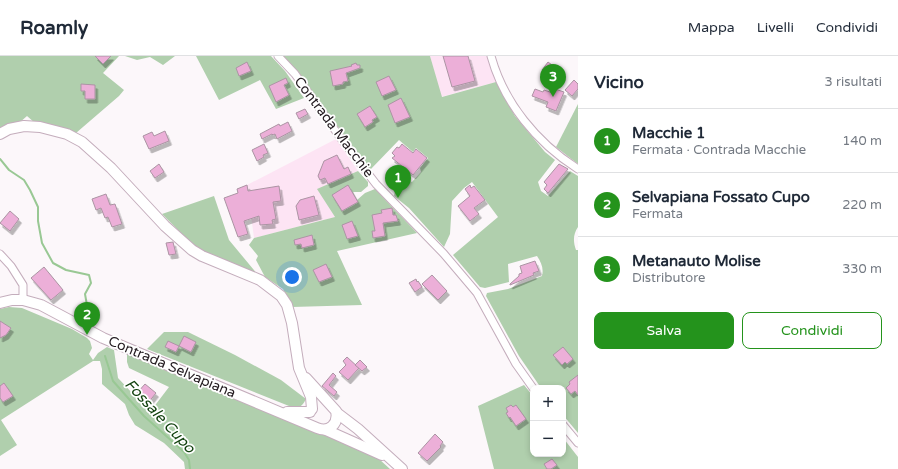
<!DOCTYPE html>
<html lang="it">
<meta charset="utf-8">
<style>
:root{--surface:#fff;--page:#f6f6f7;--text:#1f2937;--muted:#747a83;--line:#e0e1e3;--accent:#24931c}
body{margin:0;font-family:"Varela Round",sans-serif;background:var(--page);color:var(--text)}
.controls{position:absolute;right:12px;bottom:12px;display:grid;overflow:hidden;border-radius:8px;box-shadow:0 2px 6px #0003}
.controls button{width:36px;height:36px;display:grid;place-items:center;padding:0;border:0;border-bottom:1px solid var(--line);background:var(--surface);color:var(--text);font:20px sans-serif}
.you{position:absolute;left:292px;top:221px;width:14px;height:14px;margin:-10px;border:3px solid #fff;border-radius:50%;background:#1a73e8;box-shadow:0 0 0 6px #1a73e833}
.badge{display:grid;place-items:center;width:26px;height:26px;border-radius:50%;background:var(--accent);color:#fff;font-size:13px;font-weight:700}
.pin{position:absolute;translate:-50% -33px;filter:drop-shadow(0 1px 2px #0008)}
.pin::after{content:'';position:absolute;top:21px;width:14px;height:12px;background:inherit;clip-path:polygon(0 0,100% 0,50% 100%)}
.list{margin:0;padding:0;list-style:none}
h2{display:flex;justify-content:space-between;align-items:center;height:52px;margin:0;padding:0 16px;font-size:17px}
h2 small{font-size:13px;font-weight:400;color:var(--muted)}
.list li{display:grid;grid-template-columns:26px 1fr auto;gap:12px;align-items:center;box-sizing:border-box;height:64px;padding:0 16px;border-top:1px solid var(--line)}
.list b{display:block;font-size:15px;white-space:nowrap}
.list p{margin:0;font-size:13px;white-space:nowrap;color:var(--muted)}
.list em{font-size:13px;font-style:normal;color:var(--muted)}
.actions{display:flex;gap:8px;padding:12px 16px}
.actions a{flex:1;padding:9px 0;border:1px solid var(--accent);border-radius:8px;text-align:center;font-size:14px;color:var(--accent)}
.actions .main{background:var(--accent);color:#fff}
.map{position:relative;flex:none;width:578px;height:413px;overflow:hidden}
header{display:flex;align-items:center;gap:24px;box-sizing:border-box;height:56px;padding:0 20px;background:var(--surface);border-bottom:1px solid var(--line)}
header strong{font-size:19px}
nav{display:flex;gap:22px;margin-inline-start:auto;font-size:14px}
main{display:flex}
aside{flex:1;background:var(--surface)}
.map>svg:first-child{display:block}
</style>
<header>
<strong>Roamly</strong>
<nav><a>Mappa</a><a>Livelli</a><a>Condividi</a></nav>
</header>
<main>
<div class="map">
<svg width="578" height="413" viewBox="0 0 578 413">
<defs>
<filter id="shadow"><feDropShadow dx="2.5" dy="4" stdDeviation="0" flood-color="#0004"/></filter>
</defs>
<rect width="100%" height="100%" fill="#fcf7fa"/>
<g fill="#fde4f4">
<polygon points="430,0 487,0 496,26 441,41"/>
<polygon points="336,83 358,115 318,133 335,161 254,182 247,129"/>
</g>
<g fill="#b0cfad">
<polygon points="0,0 119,0 103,17 124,34 119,40 76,77 57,70 35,67 27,60 19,67 8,68 0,72"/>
<polygon points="125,0 175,0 163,9 150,1 137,4"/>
<polygon points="196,0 271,0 285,15 304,42 276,53 260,24 219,44"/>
<path d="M283,0H430L442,41L496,26L515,60L545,96L555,104L538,126L541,135L548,140L570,115L578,120V171C573,178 573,186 576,194H578V377L563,359V332H541L519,300L486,240L487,237L508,233L542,220C544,212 541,206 537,200L508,208L509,226L485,232L480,231L453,199L498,161L472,126L464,132L452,145L450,178L444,191L409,152L394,140L395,135L404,123L412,126L421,116L420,112L428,102L416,92L413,96L399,84L370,114L354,96L353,91L293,11Z"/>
<polygon points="578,48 578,108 556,91"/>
<polygon points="358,115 368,126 368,130 361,136 353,136 357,144 365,137 375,133 417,177 337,195 362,249 292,251 283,233 265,221 256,204 258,200 249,189 254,182 335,161 317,133"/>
<polygon points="214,140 229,184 258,219 215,201 193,189 162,158"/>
<polygon points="9,251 22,252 72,273 87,282 90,285 92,292 89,298 93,304 98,297 107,291 114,294 118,322 150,356 169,331 129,312 127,306 127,298 326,379 379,403 390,413 185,413 184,406 164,387 135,369 129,359 125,348 102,328 102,313 100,305 93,305 1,364 17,389 0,400 0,253"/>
<path d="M164,276H188L235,299L281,324L306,343C303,349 300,352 294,352L147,293Z"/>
<polygon points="524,329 533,340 533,398 563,398 563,378 565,381 564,383 578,401 578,413 494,413 478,350"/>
</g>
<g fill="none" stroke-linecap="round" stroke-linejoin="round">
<g stroke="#99c894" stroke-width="2">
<polyline points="0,103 9,114 24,124 30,134 38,151 38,165 42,187 53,207 66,214 89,219 91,227 85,238 88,255 92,265"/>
<polyline points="105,300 113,325 144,360 184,396 189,404 190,413"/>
</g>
</g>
<g fill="#ecafd8" stroke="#ab94a3" filter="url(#shadow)">
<polygon points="95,0 111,0 103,8"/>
<polygon points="443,0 468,0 475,25 452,31"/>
<polygon points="247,6 251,15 239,20 236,12"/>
<polygon points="548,6 560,15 555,23 542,14"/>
<polygon points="356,7 357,9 360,9 360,12 346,17 348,25 343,26 343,28 333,30 330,15 352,10 351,9"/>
<polygon points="389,20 396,34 382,40 376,26"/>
<polygon points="286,22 288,27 284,29 289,39 276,46 269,30"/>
<polygon points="574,24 578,28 578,33 572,40 565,34"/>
<polygon points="81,28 95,29 95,43 85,43 85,35 81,35"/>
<polygon points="535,33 543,36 544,34 553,37 555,33 564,36 556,55 546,51 548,46 532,40"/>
<polygon points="401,42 410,61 395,67 388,49"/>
<polygon points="370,50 377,61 372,64 373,66 365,71 357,58"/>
<polygon points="305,53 308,58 299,63 296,57"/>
<polygon points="288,66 292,75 277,83 275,78 273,79 272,78 262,83 260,78 279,68 280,70"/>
<polygon points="165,75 169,85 149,93 143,80 152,76 154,80"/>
<polygon points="264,88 268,97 263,99 264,101 257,105 252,94"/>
<polygon points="402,88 413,97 416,93 427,102 413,119 392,102 395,100 392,97 397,91 399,92"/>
<polygon points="337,99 344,113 348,111 351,118 328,128 325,122 320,124 318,120 324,105"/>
<polygon points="159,108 164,116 155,122 150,115"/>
<polygon points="559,108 568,113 548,137 544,133 547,129 544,126"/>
<polygon points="247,129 248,135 279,130 281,145 273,146 276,163 272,164 273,168 260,169 259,160 244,165 248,178 238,181 224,142 238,137 237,133"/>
<polygon points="348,129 358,146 342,155 332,139"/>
<polygon points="470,129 471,132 474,130 485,144 474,152 479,158 470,165 458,150 470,140 465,133"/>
<polygon points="106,138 110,149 115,148 122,168 112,171 108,161 105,162 101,152 96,154 92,143"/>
<polygon points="314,140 319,159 299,164 296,150 300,144"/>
<polygon points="392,152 393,159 396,159 398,165 383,167 385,180 373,182 372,175 375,175 372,159 382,157 381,154"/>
<polygon points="10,155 19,163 10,175 0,167"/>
<polygon points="352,165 358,180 347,183 342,169"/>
<polygon points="312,179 314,189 302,192 301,188 295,189 294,184"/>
<polygon points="173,186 176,198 169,199 166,187"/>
<polygon points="535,205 539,215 533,217 534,219 510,229 510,228 519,220 519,218 522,217 520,210"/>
<polygon points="326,208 332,221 319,226 313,214"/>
<polygon points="44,211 63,234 51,244 31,222"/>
<polygon points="432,219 447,235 438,244 422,228"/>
<polygon points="416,223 417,226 418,225 422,231 415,236 409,227"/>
<polygon points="0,265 11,272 6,279 0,282"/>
<polygon points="184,280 196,286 191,296 179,290"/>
<polygon points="168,285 179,290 176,296 165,291"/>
<polygon points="563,291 573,303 567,308 565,306 562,309 553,299"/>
<polygon points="347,301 359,312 348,324 339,316 346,309 343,305"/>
<polygon points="360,304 367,311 362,315 355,309"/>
<polygon points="333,317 336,320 329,329 337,336 334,340 322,330"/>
<polygon points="578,319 578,339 575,335 571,338 566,332 570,328 569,326"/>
<polygon points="4,327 13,340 3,346 0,342 0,330"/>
<polygon points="145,328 156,337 148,347 137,337"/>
<polygon points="511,349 513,351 516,349 526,363 516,370 510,361 509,362 506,357 508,356 506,352"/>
<polygon points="435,378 443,386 440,390 441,391 427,405 418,397"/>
<polygon points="552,403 557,409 551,413 547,413 544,408"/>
</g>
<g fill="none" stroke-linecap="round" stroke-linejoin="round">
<g stroke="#c4adbc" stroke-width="9">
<g id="street">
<polyline points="278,0 295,18 342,84 376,128 444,198 477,237 516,308 533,332"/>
<path d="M491,0C504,47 537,87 578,113"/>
<polyline points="0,198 11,210 23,229 23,244"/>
<polyline points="563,369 578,387"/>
</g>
</g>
<g stroke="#c4adbc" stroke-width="12">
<g id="secondary">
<polyline points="0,78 9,73 24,70 40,71 67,78 82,86 111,112 165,170 192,194 202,200 260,224 281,240 287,249 292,267 299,312 311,341 312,353"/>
<path d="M0,247L12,244H23L41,249L103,282L317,372C329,377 339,368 336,355L306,322"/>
<polyline points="287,356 310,356"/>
<polyline points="337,357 358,373 402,413"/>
<polyline points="326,374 382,399"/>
</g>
</g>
<use href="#street" stroke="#fff" stroke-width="7"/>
<use href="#secondary" stroke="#fff" stroke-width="10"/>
</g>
<g text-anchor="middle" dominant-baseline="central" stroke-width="3.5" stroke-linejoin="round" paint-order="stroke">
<g font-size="14" fill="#231b20" stroke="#fff">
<text transform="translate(334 71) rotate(53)">Contrada Macchie</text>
<text transform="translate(172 311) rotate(23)">Contrada Selvapiana</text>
</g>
<g font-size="15" font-style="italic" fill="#0f3f0c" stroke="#fff">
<text transform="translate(160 360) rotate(47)">Fossale Cupo</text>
</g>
</g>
</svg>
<div class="controls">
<button>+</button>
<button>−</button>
</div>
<div class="you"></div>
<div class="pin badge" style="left:398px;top:142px">1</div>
<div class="pin badge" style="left:87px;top:279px">2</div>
<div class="pin badge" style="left:553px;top:41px">3</div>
</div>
<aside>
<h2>Vicino<small>3 risultati</small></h2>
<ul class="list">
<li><span class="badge">1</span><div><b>Macchie 1</b><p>Fermata · Contrada Macchie</p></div><em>140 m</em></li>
<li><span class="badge">2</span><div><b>Selvapiana Fossato Cupo</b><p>Fermata</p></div><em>220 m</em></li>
<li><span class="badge">3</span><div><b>Metanauto Molise</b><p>Distributore</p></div><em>330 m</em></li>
</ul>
<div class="actions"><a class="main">Salva</a><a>Condividi</a></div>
</aside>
</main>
